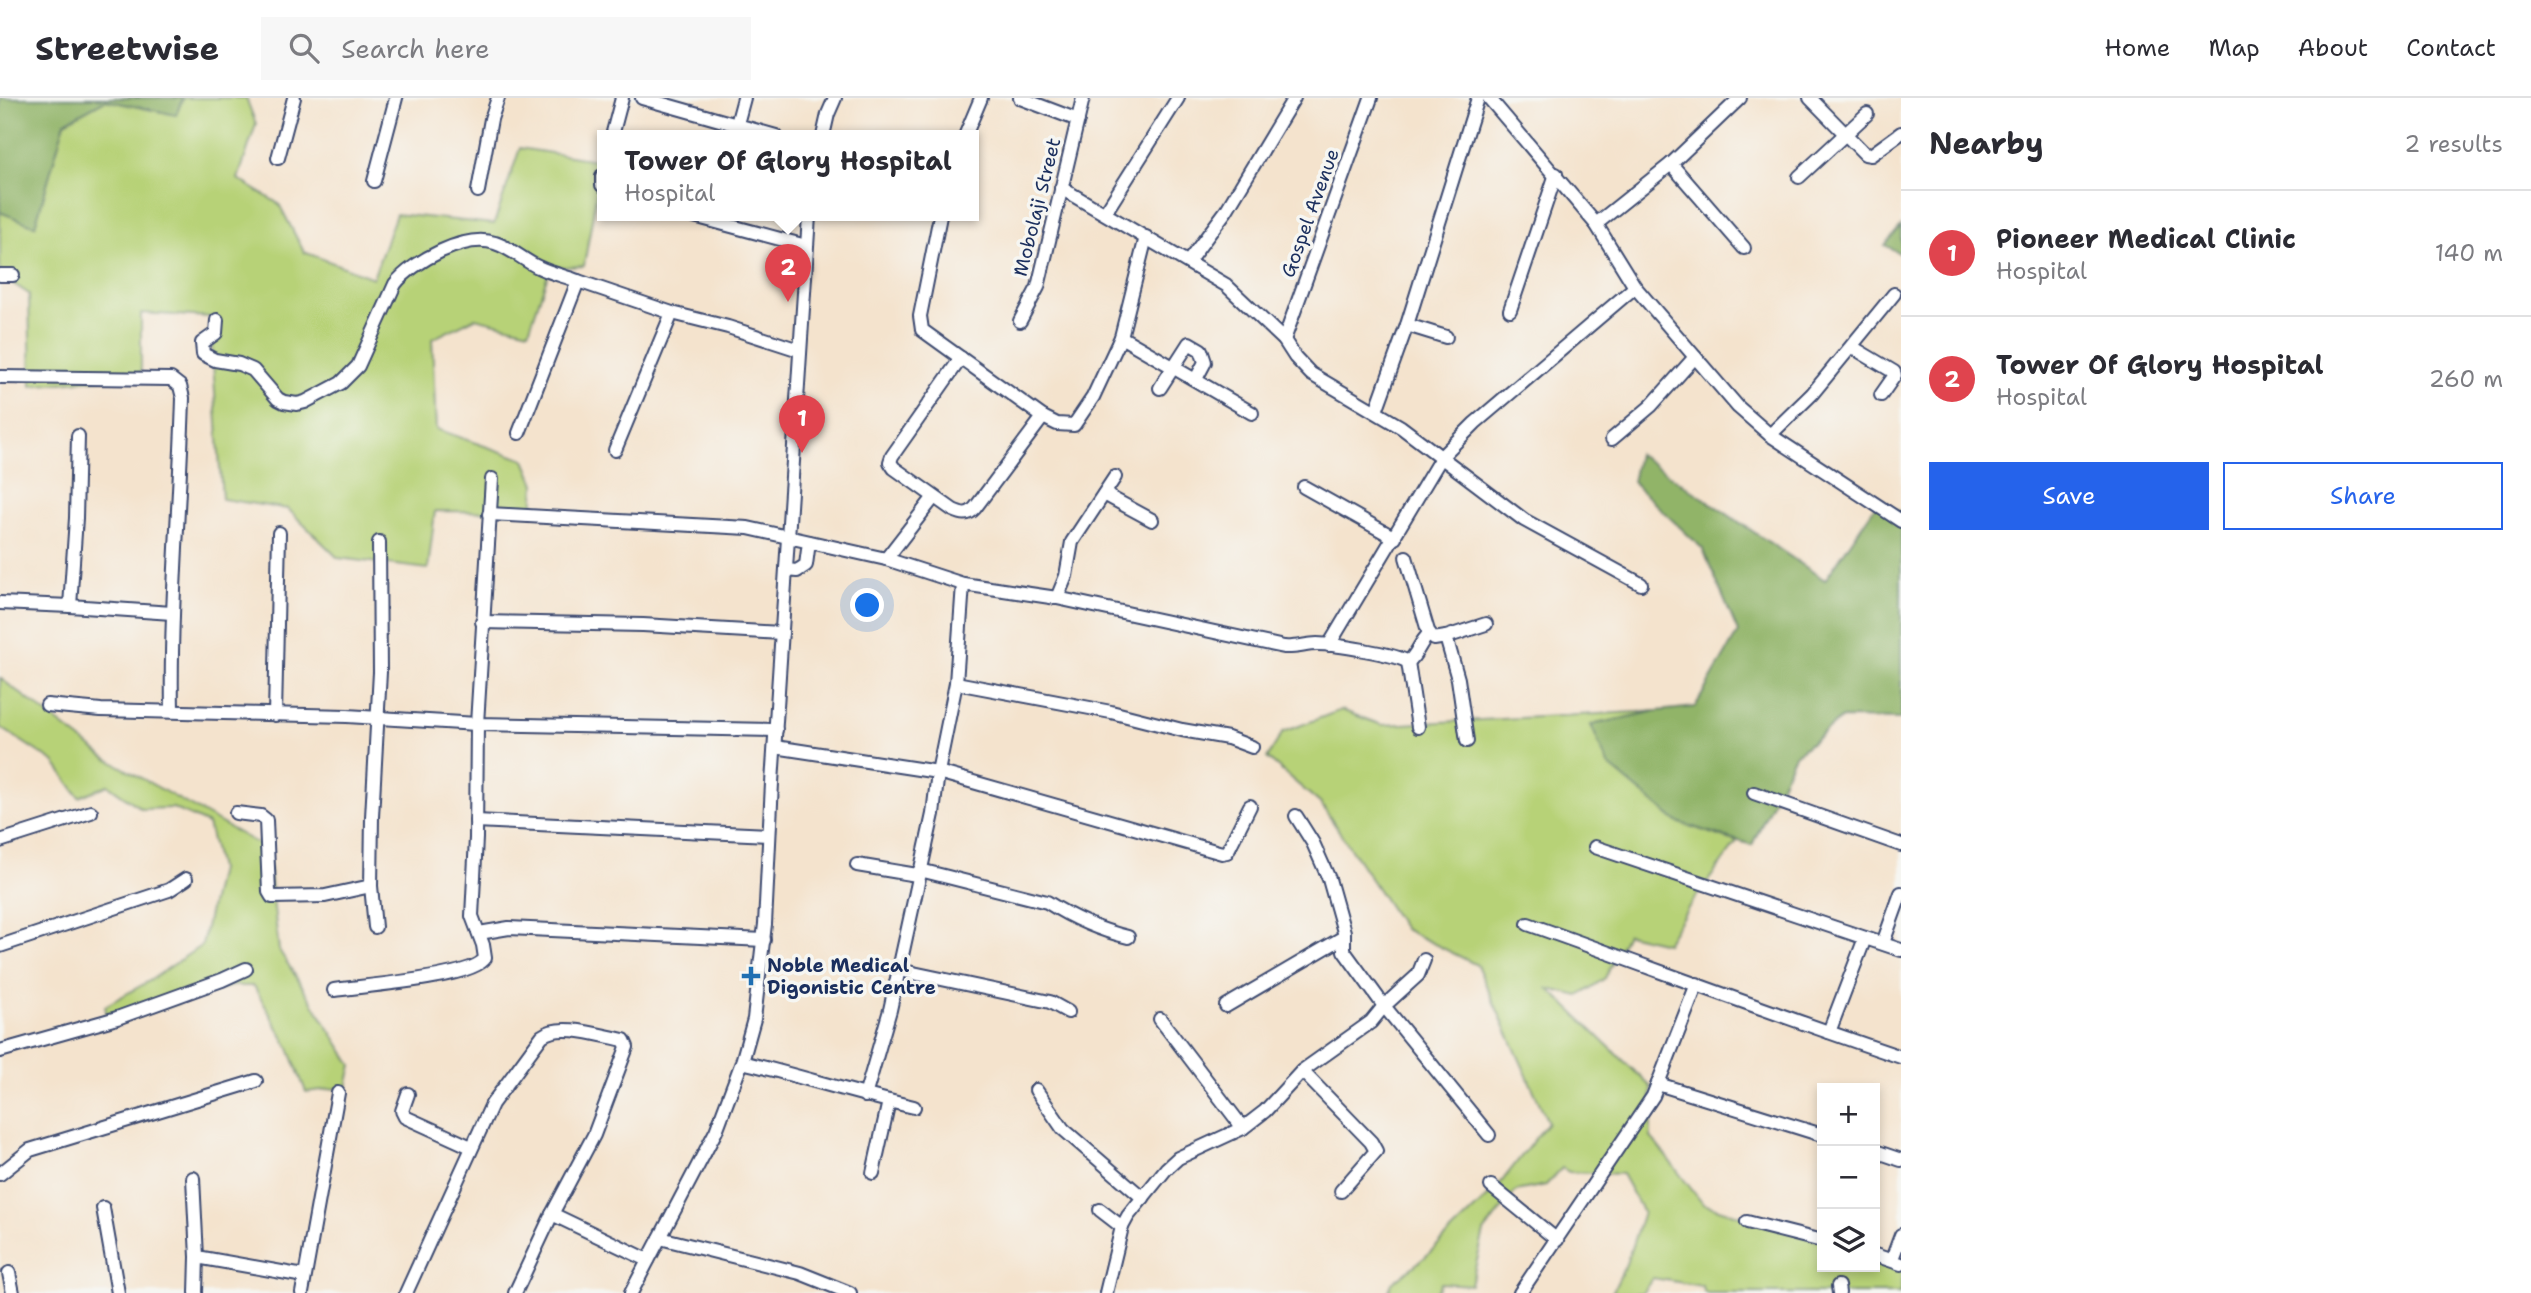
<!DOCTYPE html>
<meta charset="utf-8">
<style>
:root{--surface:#fff;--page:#f7f7f7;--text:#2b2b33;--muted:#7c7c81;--line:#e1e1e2;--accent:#2563eb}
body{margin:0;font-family:"Shantell Sans",sans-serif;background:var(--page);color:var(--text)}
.controls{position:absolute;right:21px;bottom:21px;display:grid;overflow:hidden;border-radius:0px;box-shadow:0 4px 10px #0003}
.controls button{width:63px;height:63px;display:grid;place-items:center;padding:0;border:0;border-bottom:2px solid var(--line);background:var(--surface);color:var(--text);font:35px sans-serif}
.you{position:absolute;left:868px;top:508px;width:24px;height:24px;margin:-18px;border:5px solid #fff;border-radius:50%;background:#1a73e8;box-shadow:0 0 0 10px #1a73e833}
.badge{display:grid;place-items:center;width:46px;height:46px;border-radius:50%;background:var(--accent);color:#fff;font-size:23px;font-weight:700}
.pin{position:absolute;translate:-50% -58px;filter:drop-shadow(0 2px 4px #0008)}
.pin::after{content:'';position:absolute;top:37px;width:24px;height:21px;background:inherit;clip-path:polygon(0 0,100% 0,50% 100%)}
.popup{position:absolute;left:597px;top:32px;width:382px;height:91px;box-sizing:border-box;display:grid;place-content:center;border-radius:0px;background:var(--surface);filter:drop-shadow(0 2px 5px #0005);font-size:23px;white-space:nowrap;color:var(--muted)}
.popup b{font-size:26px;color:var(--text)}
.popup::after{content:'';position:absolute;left:50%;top:100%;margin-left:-14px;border:14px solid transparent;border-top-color:var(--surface)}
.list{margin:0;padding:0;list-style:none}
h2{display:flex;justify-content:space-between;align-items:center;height:91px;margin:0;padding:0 28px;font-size:30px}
h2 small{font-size:23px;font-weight:400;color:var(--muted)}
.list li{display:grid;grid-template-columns:46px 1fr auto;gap:21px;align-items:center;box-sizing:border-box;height:126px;padding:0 28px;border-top:2px solid var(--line)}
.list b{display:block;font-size:26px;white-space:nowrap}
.list p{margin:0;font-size:23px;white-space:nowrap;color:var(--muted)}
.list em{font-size:23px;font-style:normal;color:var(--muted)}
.actions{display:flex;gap:14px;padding:21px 28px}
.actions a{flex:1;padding:16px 0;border:2px solid var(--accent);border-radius:0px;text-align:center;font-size:24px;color:var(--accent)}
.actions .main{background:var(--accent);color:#fff}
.icon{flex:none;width:38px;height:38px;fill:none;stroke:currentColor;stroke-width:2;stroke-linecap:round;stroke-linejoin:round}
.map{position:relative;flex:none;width:1901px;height:1195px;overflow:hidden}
header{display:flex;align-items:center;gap:42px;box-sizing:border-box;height:98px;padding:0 35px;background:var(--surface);border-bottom:2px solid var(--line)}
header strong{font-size:33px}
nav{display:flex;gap:38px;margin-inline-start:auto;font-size:24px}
.search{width:490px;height:63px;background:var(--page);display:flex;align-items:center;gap:18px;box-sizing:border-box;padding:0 24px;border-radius:0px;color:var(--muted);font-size:26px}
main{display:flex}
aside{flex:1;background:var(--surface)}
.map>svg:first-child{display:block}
</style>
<header>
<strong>Streetwise</strong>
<div class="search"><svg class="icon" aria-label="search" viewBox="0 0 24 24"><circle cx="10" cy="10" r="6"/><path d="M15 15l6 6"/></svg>Search here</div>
<nav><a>Home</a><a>Map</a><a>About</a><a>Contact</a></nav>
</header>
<main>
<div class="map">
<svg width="1901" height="1195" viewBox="0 0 1901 1195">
<rect width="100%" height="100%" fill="#f6f6f2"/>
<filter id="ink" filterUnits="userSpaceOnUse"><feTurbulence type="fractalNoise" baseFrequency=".0143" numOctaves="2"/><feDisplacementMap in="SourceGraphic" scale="14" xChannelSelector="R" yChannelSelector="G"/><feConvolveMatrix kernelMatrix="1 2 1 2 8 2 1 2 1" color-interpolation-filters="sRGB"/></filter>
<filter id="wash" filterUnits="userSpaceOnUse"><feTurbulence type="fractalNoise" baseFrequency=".00686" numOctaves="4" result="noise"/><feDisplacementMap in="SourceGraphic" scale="28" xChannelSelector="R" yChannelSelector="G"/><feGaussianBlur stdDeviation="1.57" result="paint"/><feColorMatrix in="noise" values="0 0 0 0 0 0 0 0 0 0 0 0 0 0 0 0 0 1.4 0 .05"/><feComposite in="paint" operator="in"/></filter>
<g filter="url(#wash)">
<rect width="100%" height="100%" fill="#f4e3cd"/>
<g fill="#b7d277" stroke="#69806a" stroke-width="2">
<polygon points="183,0 246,0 256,26 238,81 279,106 304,154 373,180 396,116 494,126 520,50 602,63 584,168 550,170 529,233 475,220 432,241 436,331 525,362 535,386 533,414 435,413 428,471 338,460 288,411 222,401 210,219 141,215 141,277 31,288 29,196 0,177 0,114 35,127 65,24 105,2 175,16"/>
<polygon points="0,580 104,659 267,751 279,852 352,967 347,989 306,994 288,948 254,888 231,888 109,928 105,908 151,882 202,847 219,771 208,726 173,710 142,711 108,687 79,699 55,665 0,629"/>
<polygon points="1341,612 1382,627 1657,613 1592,627 1677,724 1737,744 1688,810 1666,845 1627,836 1605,880 1579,898 1549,891 1651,989 1651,1039 1703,1106 1822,1144 1822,1169 1875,1169 1875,1157 1901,1168 1901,1195 1705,1195 1702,1188 1653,1180 1642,1195 1612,1195 1626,1166 1643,1114 1622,1076 1569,1074 1562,1070 1546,1087 1516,1093 1484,1134 1471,1187 1441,1185 1436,1195 1388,1195 1392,1185 1424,1160 1495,1092 1548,1024 1477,867 1404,831 1321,706 1267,660 1283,634"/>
</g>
<g fill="#91b468" stroke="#567263" stroke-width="2">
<polygon points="0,0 183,0 176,17 105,2 65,24 35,128 0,114"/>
<polygon points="1901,128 1901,156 1885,147"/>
<polygon points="1638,356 1825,482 1878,404 1901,414 1901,621 1842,620 1795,657 1752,747 1677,724 1608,667 1591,627 1657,613 1695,609 1738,534 1703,451 1632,384"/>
</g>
</g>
<g filter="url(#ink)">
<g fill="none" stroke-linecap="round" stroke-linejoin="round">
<g stroke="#3c4a6f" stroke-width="16">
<g id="minor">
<polyline points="642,0 776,38"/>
<polyline points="1020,0 1078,22"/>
<polyline points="1489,0 1596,126 1635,189 1738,309 1770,337 1901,423"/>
<polyline points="1810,0 1865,56 1871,57 1901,35"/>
<polyline points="737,26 744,0"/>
<polyline points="612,38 622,0"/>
<polyline points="823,38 828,16 835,0"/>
<polyline points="965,38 981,0"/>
<polyline points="278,60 294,0"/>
<polyline points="1671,66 1744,150"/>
<polyline points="602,78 602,87"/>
<polyline points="1799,79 1867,16"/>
<polyline points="374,83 396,0"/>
<polyline points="1061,90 1226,187 1284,242 1295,259 1311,276 1401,329 1524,422 1641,486"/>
<polyline points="478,93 491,21 498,0"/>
<polyline points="1105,115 1178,0"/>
<polyline points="694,118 806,148"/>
<polyline points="940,118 920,218 922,232 1043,319 1057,326 1074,327 1093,299 1121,239 1146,139"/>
<polyline points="1596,126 1671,66 1740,0"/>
<polyline points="1188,164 1226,113 1294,0"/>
<polyline points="0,177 13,177"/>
<polyline points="1510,212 1556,76"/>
<path d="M217,222L216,235L202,245L203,256L215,262L239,266L253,272L278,301L284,304L297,306L305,304L341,285L358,268L395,186C413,163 466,135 495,145C511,150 523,162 538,169C550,175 565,178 578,183"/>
<polyline points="1020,223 1038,189 1083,0"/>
<polyline points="1407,227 1446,239"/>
<polyline points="1121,239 1252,315"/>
<polyline points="1284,242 1371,0"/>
<polyline points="1852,249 1894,274 1895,277 1881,297"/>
<path d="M961,260L892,358L890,364L894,370L953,412C962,416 968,418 975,410L1043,319"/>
<path d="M0,279L171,281L180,288L183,300C180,405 170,509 172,613"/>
<polyline points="1160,290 1189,245 1201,252 1205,264 1196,281"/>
<polyline points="1376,313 1407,227 1478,0"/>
<polyline points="519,335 578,183 672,215 728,229 799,252"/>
<polyline points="1770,337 1812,296 1894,196"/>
<polyline points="1612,341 1651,308 1695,259"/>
<polyline points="615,352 672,215"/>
<polyline points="1304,389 1395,440"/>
<polyline points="1104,396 1152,422"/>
<path d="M489,416L748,430L886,461L963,486L1057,500L1284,549C1296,550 1306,546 1317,546C1333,546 1396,556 1408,564"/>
<polyline points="1406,459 1428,533 1434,541 1446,539 1458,581 1467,643"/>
<polyline points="886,461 934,399"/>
<polyline points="786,472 797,473 806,467 809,444"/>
<polyline points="1057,500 1066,478 1072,444 1115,379"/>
<polyline points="0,505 70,508 172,515"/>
<polyline points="70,508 76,420 78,338"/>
<polyline points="482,524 643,527 782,535"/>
<polyline points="1446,539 1486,526"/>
<polyline points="1329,547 1442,358 1475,325 1635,189"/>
<polyline points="1408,564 1418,629"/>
<path d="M1408,564C1418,556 1419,545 1429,536"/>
<polyline points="956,585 1111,614 1182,632 1228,640 1252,649"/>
<polyline points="47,607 101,612 347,618 477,626 776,632"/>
<polyline points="275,617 279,435"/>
<polyline points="775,649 938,674 1222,755 1227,754 1250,708"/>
<polyline points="1754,695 1901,747"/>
<polyline points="236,715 261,718 266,722 269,794 272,799 325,798 371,788 375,829"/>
<polyline points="1296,718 1313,745 1329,781 1344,834 1344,853 1384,908 1489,1037"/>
<polyline points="476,723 769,737"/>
<polyline points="0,743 91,714"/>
<polyline points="1595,749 1901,852"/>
<path d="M857,767L917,777L920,772L1047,804C1072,820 1099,832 1128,839"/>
<polyline points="371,788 372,719 380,574 379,444"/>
<path d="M1528,826C1652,870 1776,917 1901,959"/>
<polyline points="479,835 509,830 764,842"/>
<polyline points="1883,845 1901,795"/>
<polyline points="0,848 169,792 186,781"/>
<polyline points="899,872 1050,904 1068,914"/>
<path d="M334,892C361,888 474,880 485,860L483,847L472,818L476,740L477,626L492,381"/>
<polyline points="1226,908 1344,839"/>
<polyline points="1160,921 1243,1030"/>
<polyline points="1829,934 1865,840"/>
<polyline points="0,953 117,920 222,882 246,871"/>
<path d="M742,964C800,978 856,996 914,1009"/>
<polyline points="1302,973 1371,1044 1376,1053 1341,1093"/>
<polyline points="1658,986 1822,1037"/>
<polyline points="1036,992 1063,1031 1143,1100"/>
<polyline points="408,996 402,1013 405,1019 471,1049"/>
<polyline points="865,998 890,912 933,716 938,674 956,585 963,486"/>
<polyline points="1875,1053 1901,1062"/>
<polyline points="873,1075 889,1003"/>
<polyline points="0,1076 30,1052 256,983"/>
<polyline points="193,1080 197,1159 196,1195"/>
<polyline points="1491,1088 1557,1142"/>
<polyline points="103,1110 118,1195"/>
<polyline points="1100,1112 1122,1129"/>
<polyline points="552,1116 648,1162"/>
<polyline points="1747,1124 1822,1143"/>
<polyline points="660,1140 800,1175 850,1195"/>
<polyline points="1875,1157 1901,1166"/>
<polyline points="197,1159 304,1178"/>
<polyline points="1892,1161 1901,1137"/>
<polyline points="9,1175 13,1195"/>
<polyline points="1838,1188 1839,1195"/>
<polyline points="302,1195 338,995"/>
<path d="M406,1195L492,1006L542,938C560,924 602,938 624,942L627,949L594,1037L552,1116L515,1195"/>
<polyline points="631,1195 716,1033 742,964 754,921 765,826 772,685 809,118"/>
<polyline points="1106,1195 1122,1129 1128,1118 1166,1071 1178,1060 1243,1030 1265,1013 1302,973 1371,924 1384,908 1418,877 1424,862"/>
<polyline points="1520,1195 1653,998 1697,886"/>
</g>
</g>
<use href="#minor" stroke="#fff" stroke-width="12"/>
</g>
</g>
<path fill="#1f6fb2" stroke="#f6f6f2" stroke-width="2.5" d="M747.5 867.5h7v7h7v7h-7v7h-7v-7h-7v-7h7z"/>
<g text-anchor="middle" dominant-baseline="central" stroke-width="7" stroke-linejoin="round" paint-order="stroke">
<g font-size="19" fill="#1b2f5e" stroke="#f6f6f2">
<text transform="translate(1037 109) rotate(-76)">Mobolaji Street</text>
<text transform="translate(1310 115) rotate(-70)">Gospel Avenue</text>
</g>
<g font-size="19" font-weight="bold" fill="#1b2f5e" stroke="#f6f6f2" text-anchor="start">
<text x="767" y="867">Noble Medical<tspan x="767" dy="22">Digonistic Centre</tspan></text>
</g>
</g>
</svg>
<div class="controls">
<button>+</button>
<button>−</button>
<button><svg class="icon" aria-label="layers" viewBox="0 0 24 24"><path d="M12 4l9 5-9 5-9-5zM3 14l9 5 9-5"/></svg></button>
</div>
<div class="you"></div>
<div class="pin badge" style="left:802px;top:355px;background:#e0444e">1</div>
<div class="pin badge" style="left:788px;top:204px;background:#e0444e">2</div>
<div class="popup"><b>Tower Of Glory Hospital</b>Hospital</div>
</div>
<aside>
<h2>Nearby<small>2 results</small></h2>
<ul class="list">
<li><span class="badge" style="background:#e0444e">1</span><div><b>Pioneer Medical Clinic</b><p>Hospital</p></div><em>140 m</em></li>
<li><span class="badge" style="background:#e0444e">2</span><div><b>Tower Of Glory Hospital</b><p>Hospital</p></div><em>260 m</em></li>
</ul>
<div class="actions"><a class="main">Save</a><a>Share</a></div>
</aside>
</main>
